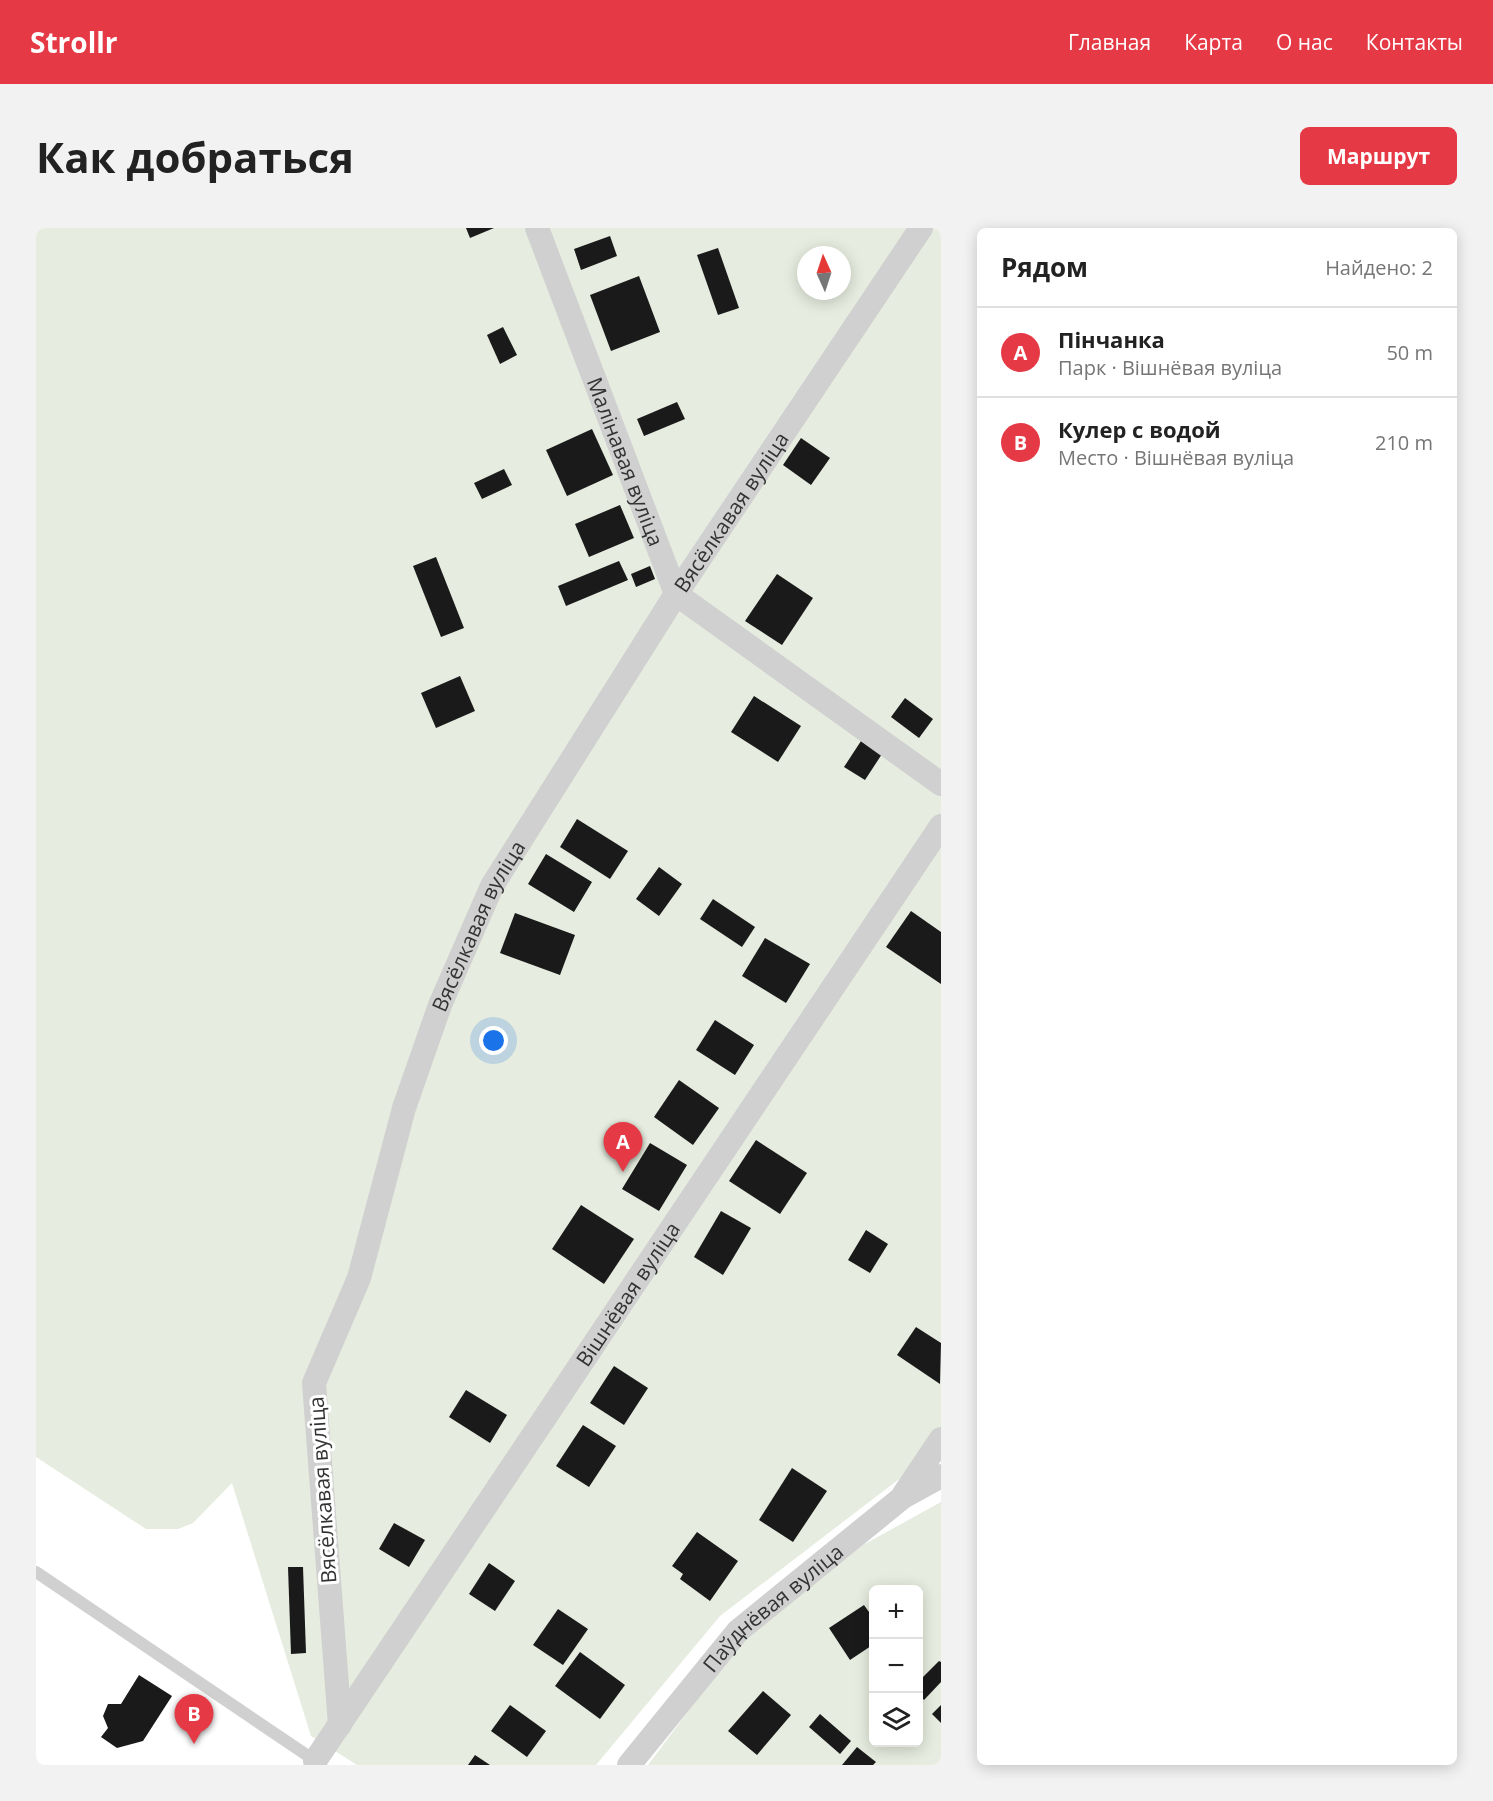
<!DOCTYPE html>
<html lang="ru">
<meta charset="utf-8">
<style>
:root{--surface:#fff;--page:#f2f2f2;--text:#222;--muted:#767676;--line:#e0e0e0;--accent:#e63946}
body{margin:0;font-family:"Open Sans",sans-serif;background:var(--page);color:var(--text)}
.controls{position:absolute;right:18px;bottom:18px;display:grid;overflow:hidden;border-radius:9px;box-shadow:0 3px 15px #0003}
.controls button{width:54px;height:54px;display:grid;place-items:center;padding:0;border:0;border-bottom:2px solid var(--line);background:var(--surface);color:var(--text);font:30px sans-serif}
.compass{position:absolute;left:761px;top:18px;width:54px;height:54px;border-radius:50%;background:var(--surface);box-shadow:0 3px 15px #0003;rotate:357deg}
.you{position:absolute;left:458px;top:813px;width:21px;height:21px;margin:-15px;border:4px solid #fff;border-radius:50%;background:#1a73e8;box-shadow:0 0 0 9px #1a73e833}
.badge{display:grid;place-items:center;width:39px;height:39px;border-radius:50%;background:var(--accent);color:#fff;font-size:20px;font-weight:700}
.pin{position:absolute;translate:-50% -50px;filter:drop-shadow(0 2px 3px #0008)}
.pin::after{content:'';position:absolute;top:32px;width:21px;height:18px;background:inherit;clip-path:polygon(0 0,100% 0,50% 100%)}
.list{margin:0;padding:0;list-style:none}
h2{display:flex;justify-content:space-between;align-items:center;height:78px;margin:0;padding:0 24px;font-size:26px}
h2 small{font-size:20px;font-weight:400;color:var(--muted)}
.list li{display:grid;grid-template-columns:39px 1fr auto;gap:18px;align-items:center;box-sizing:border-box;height:90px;padding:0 24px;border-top:2px solid var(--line)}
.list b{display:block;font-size:22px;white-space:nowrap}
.list p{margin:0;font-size:20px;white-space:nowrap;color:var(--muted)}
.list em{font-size:20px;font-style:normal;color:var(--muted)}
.icon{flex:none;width:33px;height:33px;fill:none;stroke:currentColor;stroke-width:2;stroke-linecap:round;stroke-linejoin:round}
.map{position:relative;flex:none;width:905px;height:1537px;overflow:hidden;border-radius:9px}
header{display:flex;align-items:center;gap:36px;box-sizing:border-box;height:84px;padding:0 30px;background:var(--accent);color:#fff}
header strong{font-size:28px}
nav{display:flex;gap:33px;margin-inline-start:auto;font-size:21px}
.intro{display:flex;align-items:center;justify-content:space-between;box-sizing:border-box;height:144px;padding:0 36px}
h1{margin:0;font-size:42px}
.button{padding:15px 27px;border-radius:9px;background:var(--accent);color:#fff;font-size:21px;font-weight:700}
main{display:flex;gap:36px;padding:0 36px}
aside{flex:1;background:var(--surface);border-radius:9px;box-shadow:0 3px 15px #0003}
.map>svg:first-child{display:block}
</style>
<header>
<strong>Strollr</strong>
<nav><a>Главная</a><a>Карта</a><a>О нас</a><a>Контакты</a></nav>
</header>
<div class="intro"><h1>Как добраться</h1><a class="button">Маршрут</a></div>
<main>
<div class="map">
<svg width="905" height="1537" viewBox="0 0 905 1537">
<rect width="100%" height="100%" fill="#fff"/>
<g fill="#e6ecdf" fill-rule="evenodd">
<path d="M0,0H905V1219L684,1388L560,1537H321L275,1508L196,1255L157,1295L142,1301H110L0,1229ZM770,27H806V63H770Z"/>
<path d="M905,1274V1537H612L704,1414L827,1317ZM838,1362H882V1514H838Z"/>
</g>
<g fill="#1a1a1a">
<polygon points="430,0 458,0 434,10"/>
<polygon points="574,8 581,28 545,42 538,21"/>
<polygon points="682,20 703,80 682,87 661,27"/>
<polygon points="603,48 624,104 575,123 554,67"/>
<polygon points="467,99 481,127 464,136 451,107"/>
<polygon points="641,174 649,191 608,208 601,191"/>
<polygon points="556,201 577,247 531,268 510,222"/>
<polygon points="765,210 794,230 775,257 747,237"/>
<polygon points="468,241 476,257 446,271 438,255"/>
<polygon points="584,277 598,310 553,329 539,296"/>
<polygon points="400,329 428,400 405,409 377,338"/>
<polygon points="583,333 592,352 530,378 522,358"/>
<polygon points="614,338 619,351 600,359 595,346"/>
<polygon points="741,346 777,370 746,417 709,393"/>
<polygon points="424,448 439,483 400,500 385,465"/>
<polygon points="718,468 765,498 742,534 695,504"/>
<polygon points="869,470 897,491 883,510 855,489"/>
<polygon points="825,513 846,526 829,552 808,539"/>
<polygon points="541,591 592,623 574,651 524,619"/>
<polygon points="510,626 556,654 538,684 492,656"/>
<polygon points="623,639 646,656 623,688 600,671"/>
<polygon points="677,671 719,699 706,719 664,691"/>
<polygon points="875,683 905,704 905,756 850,719"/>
<polygon points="479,685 539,707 524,747 464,725"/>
<polygon points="729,710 774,736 750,775 706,748"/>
<polygon points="679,792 718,817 699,847 660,822"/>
<polygon points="643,852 683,880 657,917 618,889"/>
<polygon points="720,912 771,945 744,986 693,953"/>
<polygon points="614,915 651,937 623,983 586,961"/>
<polygon points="545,977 598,1011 568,1056 516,1021"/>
<polygon points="685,983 715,1000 687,1047 658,1029"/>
<polygon points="830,1002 852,1016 834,1045 812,1032"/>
<polygon points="880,1099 905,1115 904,1156 861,1127"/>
<polygon points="578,1138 612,1160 588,1197 554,1175"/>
<polygon points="430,1162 471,1187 454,1215 413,1189"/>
<polygon points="547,1197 580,1218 553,1259 520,1238"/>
<polygon points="756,1240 791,1263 757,1314 723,1292"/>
<polygon points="358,1295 389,1312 373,1339 343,1321"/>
<polygon points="661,1304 702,1333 674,1373 644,1351 647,1346 636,1338"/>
<polygon points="453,1335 479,1353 459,1383 433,1366"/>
<polygon points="252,1339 267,1339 270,1425 255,1426"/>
<polygon points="828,1377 838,1391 838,1416 814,1432 793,1400"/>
<polygon points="522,1381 552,1401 527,1437 497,1417"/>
<polygon points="544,1424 589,1457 564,1491 519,1458"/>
<polygon points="903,1433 905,1434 905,1454 888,1472 882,1466 882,1454"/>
<polygon points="103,1447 136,1468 107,1513 81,1520 65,1509 72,1500 67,1488 72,1476 85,1476"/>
<polygon points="727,1463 755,1487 721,1527 692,1503"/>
<polygon points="474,1477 510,1503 491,1529 455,1503"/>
<polygon points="905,1477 905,1495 896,1486"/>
<polygon points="784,1486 815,1513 804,1526 773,1499"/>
<polygon points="821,1519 840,1534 837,1537 806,1537"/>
<polygon points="439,1527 454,1537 432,1537"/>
</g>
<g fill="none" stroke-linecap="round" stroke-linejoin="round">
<polyline stroke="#d0d0d0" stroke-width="12" points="0,1344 281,1534"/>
<g stroke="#d0d0d0" stroke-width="24">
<path id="s1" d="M501,0L640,366L905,556"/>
<polyline points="868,1266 905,1211"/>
<path id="s2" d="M304,1497L278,1155L323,1050L368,880L404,777L456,658L640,366L885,0"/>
<path id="s3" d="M279,1533L905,598"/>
<path id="s4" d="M593,1537L702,1403L867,1269L905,1248"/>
</g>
</g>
<g text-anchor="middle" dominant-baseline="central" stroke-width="6" stroke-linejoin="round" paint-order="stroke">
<g font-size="21" fill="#333" stroke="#fff">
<text stroke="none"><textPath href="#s1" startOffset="250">Малінавая вуліца</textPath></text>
<text stroke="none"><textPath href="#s2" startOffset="1316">Вясёлкавая вуліца</textPath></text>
<text stroke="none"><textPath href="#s2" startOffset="830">Вясёлкавая вуліца</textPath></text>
<text stroke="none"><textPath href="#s3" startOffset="562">Вішнёвая вуліца</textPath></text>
<text transform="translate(286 1262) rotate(-94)">Вясёлкавая вуліца</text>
<text stroke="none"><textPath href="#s4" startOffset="214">Паўднёвая вуліца</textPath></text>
</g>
</g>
</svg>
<div class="controls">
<button>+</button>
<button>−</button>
<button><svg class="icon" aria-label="layers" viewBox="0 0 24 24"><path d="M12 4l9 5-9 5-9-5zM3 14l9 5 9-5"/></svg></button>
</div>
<svg class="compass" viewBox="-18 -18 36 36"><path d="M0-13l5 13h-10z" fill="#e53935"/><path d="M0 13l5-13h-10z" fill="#767676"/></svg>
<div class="you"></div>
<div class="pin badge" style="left:587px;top:944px">A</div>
<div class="pin badge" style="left:158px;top:1516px">B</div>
</div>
<aside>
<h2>Рядом<small>Найдено: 2</small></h2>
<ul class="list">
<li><span class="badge">A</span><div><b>Пінчанка</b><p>Парк · Вішнёвая вуліца</p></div><em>50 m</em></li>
<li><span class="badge">B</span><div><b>Кулер с водой</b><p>Место · Вішнёвая вуліца</p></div><em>210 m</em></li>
</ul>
</aside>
</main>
